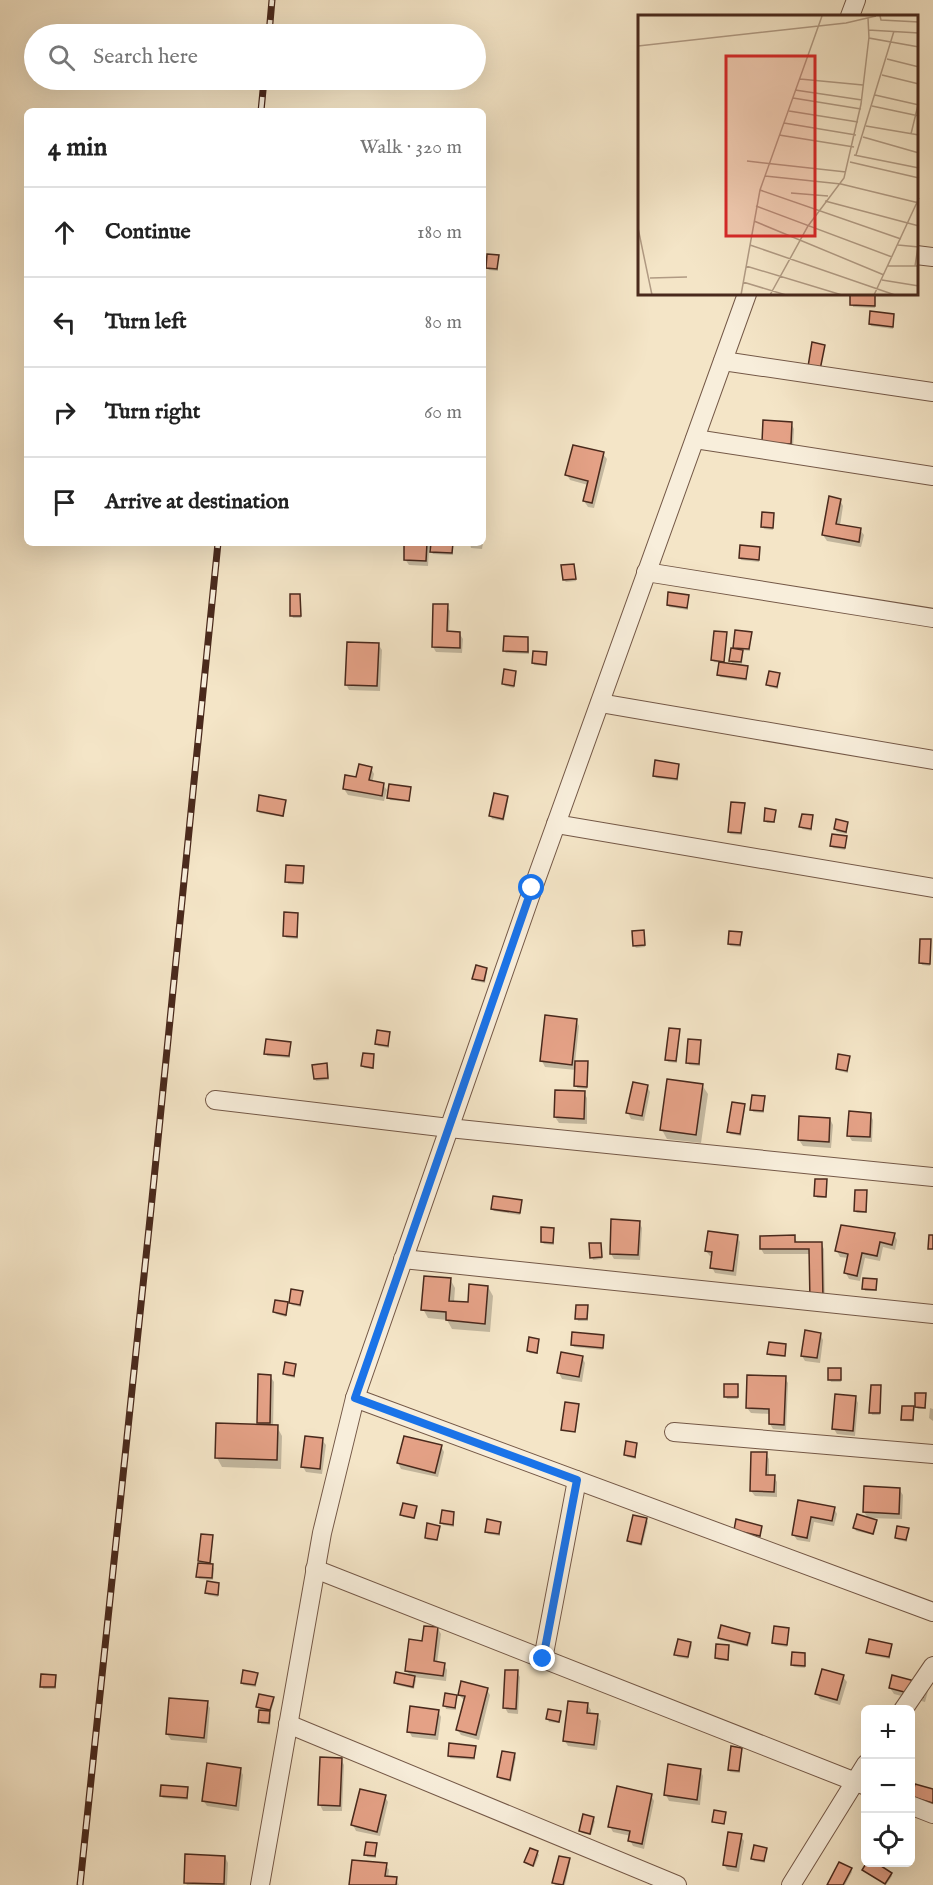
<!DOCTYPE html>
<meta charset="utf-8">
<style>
:root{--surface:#fff;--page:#f2f2f2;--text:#222;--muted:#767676;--line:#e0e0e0}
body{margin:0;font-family:"IM FELL English",serif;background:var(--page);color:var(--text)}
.controls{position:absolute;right:18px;bottom:18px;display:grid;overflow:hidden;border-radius:9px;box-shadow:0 6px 24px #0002}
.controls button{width:54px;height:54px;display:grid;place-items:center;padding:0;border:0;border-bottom:2px solid var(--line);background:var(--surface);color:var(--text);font:30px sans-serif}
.stop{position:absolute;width:18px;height:18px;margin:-14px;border:4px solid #1a73e8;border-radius:50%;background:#fff}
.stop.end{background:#1a73e8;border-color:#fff;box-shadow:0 2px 6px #0008}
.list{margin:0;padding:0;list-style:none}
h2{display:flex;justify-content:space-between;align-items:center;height:78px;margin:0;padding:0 24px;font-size:26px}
h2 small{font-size:20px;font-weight:400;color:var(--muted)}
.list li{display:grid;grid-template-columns:39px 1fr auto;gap:18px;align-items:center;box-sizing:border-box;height:90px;padding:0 24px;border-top:2px solid var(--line)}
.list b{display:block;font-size:22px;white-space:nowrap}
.list em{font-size:20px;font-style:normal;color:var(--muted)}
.icon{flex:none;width:33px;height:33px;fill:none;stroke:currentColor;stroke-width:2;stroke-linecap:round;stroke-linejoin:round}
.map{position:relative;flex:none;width:933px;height:1885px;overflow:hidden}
.search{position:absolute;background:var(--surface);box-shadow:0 6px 24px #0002;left:24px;top:24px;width:462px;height:66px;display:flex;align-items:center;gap:15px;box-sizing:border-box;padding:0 21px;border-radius:33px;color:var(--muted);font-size:22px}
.panel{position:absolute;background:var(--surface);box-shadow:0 6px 24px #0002;left:24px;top:108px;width:462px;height:438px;border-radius:9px}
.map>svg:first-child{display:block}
</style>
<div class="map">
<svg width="933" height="1885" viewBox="0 0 933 1885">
<rect width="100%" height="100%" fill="#f4e5c7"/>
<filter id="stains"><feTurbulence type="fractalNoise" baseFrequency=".00333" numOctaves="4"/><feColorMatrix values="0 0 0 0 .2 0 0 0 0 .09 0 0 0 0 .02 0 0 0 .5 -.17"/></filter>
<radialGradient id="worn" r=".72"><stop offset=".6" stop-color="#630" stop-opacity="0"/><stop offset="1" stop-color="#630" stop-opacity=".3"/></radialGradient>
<g fill="#0003">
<polygon points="498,256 498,271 489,270 487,268"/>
<polygon points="852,294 875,294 875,308 853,307"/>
<polygon points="893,315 893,329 871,326 870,324"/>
<polygon points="791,423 794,429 793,449 766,447"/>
<polygon points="603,454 607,459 594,508 588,507 584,501 588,485 570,480 567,475"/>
<polygon points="840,500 843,506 840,526 860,530 864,535 861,547 827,541 823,535"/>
<polygon points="773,515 773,530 764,529 762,526"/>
<polygon points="406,543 429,543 432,548 432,543 453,543 453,555 433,554 429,548 428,566 409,565 405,559"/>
<polygon points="470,543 483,543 482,549 471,548"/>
<polygon points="759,548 759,562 741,560 740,558"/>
<polygon points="573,565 576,581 566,582 564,580"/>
<polygon points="299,595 301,618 293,618 292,616"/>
<polygon points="688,596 688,610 669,607 668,605"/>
<polygon points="447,606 450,611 449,633 459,633 463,639 462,653 436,652 433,647"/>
<polygon points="726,633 724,665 747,668 747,681 720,677 719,675 721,663 714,662 713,660"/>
<polygon points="751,633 750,651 741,650 743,654 742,664 732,663 731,660 737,651 734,647"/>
<polygon points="528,638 529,654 506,653 504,651"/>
<polygon points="378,644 382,650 380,691 349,690 346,684"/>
<polygon points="546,654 546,666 534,665 533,663"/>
<polygon points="515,673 514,688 505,686 503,684"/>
<polygon points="779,675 778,689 769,687 768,685"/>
<polygon points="679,765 678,781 656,778 654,775"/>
<polygon points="371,768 374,774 372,783 383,785 387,790 384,801 348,795 344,789"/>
<polygon points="410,789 410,802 390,800 389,797"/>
<polygon points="507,797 508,800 504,821 492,819 491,816"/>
<polygon points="285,801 284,817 259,813 258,811"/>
<polygon points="744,805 742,835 730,834 729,832"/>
<polygon points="775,811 775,823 767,823 765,820"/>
<polygon points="812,817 812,831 802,829 801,827"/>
<polygon points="847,823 847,834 837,832 835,829"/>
<polygon points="846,837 845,850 833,848 832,846"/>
<polygon points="303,868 303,885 288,884 287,881"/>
<polygon points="297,914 298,939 286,938 285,936"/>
<polygon points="643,932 645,947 636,948 634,945"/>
<polygon points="741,934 741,947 730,946 729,944"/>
<polygon points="930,941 930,966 922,965 921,963"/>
<polygon points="486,969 487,971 485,983 475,981 474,978"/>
<polygon points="576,1020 579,1026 575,1063 587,1063 588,1065 587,1089 577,1088 576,1070 545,1067 542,1061"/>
<polygon points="679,1031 677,1063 668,1062 667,1060"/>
<polygon points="389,1033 389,1048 378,1046 377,1044"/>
<polygon points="700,1041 700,1066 689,1065 688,1062"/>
<polygon points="290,1043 290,1058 267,1056 266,1053"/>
<polygon points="373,1056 373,1069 364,1068 363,1066"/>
<polygon points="849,1058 848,1073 839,1071 837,1069"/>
<polygon points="327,1067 329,1080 316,1081 315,1079"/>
<polygon points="702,1085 708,1094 701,1143 667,1139 662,1130"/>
<polygon points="647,1086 650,1092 644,1121 631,1119 628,1113"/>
<polygon points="584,1093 587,1098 587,1124 559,1123 555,1117"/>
<polygon points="764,1098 764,1113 753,1112 752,1109"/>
<polygon points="744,1105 745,1108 741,1136 730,1134 729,1132"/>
<polygon points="870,1114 873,1120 872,1142 852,1141 849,1136"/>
<polygon points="801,1117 830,1119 833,1125 831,1148 803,1146 799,1140"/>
<polygon points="826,1181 826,1198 817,1198 816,1196"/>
<polygon points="866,1192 867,1213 857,1213 855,1211"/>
<polygon points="521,1202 520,1215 494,1211 492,1209"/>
<polygon points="639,1222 642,1228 640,1260 614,1259 611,1254"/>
<polygon points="553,1229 554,1245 544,1244 542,1242"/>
<polygon points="894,1234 897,1240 895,1250 883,1247 880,1261 865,1258 860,1281 849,1279 846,1273 849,1258 840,1257 837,1251"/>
<polygon points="737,1236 740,1242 736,1276 715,1273 712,1267 713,1257 710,1256 706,1251"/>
<polygon points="794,1237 797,1242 821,1243 824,1249 825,1306 811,1254 764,1254 761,1249"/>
<polygon points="601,1244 602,1259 593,1260 592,1257"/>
<polygon points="450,1279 455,1288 454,1302 469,1304 488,1287 493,1296 490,1332 452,1329 447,1320 428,1318 423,1309"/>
<polygon points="876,1280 877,1291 865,1291 864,1288"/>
<polygon points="302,1293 301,1307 292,1305 290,1303"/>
<polygon points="287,1304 286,1317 276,1314 275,1312"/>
<polygon points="587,1307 588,1321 578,1321 577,1318"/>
<polygon points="820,1334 823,1340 820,1363 805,1361 802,1356"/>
<polygon points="603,1336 603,1350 574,1347 573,1345"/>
<polygon points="538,1340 538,1354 529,1353 528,1351"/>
<polygon points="785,1345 785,1357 770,1356 768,1353"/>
<polygon points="582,1357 585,1363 582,1382 562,1379 559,1373"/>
<polygon points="295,1365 295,1378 286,1376 284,1374"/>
<polygon points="840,1370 841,1382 831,1382 830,1380"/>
<polygon points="270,1376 274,1382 273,1427 277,1427 282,1436 281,1469 222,1467 217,1458 260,1426 258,1423"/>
<polygon points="785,1378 788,1383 786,1430 773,1429 770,1424 770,1414 751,1413 747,1408"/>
<polygon points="737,1386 738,1399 727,1399 726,1397"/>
<polygon points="880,1387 880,1415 872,1415 871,1412"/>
<polygon points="925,1394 926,1409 918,1409 916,1407"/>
<polygon points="855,1397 858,1403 855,1436 837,1434 834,1429"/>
<polygon points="578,1405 579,1407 576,1430 563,1428"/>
<polygon points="913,1407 914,1422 904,1421 903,1419"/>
<polygon points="930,1408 933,1409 933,1421 929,1418"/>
<polygon points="322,1440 326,1445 322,1474 306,1472 303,1467"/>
<polygon points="636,1444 636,1459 627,1457 626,1455"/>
<polygon points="441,1446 444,1452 438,1477 401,1469 398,1463"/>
<polygon points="766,1454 769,1459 769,1476 774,1477 777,1482 777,1497 755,1496 751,1491"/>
<polygon points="899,1489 903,1495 902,1519 868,1518 864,1512"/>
<polygon points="800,1502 834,1508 837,1514 834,1526 814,1522 810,1542 797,1540 793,1534"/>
<polygon points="416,1507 417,1510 415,1519 403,1517 402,1515"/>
<polygon points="454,1513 454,1527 443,1525 442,1523"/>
<polygon points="646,1519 648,1522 642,1546 630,1543 628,1541"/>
<polygon points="876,1521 877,1523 874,1535 856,1531 855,1528"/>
<polygon points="500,1523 500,1536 488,1534 486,1532"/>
<polygon points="439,1527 438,1541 427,1540 426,1537"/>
<polygon points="761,1527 761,1538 737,1532"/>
<polygon points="908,1529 907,1542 898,1540 896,1538"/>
<polygon points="213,1537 211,1566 214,1568 213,1580 199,1579 197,1576 202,1565 200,1561"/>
<polygon points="218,1585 218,1597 208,1595 207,1593"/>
<polygon points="438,1629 441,1634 437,1663 444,1664 447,1670 446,1681 414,1677 416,1680 414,1689 397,1685 395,1683 410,1676 407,1671 423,1642"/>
<polygon points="788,1629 787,1647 775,1645 774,1643"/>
<polygon points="749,1634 751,1636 748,1647 720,1640 719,1638"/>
<polygon points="690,1643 692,1645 688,1659 677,1657 676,1654"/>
<polygon points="891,1645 890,1659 869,1655 867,1652"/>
<polygon points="728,1647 729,1661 718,1660 717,1658"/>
<polygon points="804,1655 805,1668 794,1667 792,1665"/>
<polygon points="517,1672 520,1677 518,1714 508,1713 505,1708"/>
<polygon points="257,1674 256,1687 243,1685 242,1683"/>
<polygon points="55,1676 56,1689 43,1689 42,1686"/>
<polygon points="843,1677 847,1682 840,1705 820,1699 817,1694"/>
<polygon points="925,1685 928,1691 925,1702 894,1694 890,1688"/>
<polygon points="487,1690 490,1695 479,1740 461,1735 457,1729 465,1701 459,1695"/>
<polygon points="456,1696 456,1710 446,1709 445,1706"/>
<polygon points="273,1698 274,1701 271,1712 268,1711 271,1715 270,1725 261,1724 260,1709 258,1707"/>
<polygon points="207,1703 210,1708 207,1743 171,1740 167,1734"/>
<polygon points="587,1704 591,1710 590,1715 597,1716 601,1721 597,1750 568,1746 565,1741"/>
<polygon points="438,1711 441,1717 438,1740 412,1737 409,1731"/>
<polygon points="560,1712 559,1723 549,1722 548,1719"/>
<polygon points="475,1747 475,1760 450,1758 449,1755"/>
<polygon points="741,1749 740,1773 730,1772 729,1769"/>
<polygon points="514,1755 516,1757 511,1782 500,1779 498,1777"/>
<polygon points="341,1759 344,1765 342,1811 323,1811 320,1805"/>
<polygon points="240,1769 243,1775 239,1811 207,1806 203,1800"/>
<polygon points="700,1770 703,1776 700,1805 669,1801 666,1795"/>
<polygon points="187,1789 188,1800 163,1798 161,1796"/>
<polygon points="651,1795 654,1801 644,1849 633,1846 630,1840 631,1836 613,1832 610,1826"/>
<polygon points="385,1797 388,1802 380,1836 356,1831 353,1825"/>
<polygon points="593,1819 595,1821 591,1835 582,1833 580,1830"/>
<polygon points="741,1836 744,1841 739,1872 727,1870 724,1864"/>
<polygon points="376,1845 376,1858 367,1857 366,1855"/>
<polygon points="766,1849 765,1863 754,1861 752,1859"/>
<polygon points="537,1852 539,1855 534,1867 527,1864 526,1862"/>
<polygon points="225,1857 228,1863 227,1885 187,1885 185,1882"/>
<polygon points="569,1860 570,1862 565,1885 555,1885 554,1883"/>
<polygon points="895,1862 906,1862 904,1867"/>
<polygon points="386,1865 389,1870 388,1878 396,1879 399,1885 350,1885"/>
<polygon points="851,1869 852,1872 845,1885 829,1885"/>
<polygon points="864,1870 891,1874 892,1876 886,1885"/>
</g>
<g fill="#e4a186" stroke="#49291c" stroke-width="1.5">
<polygon points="487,254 499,255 497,269 486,268"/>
<polygon points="850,294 875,294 875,306 850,305"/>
<polygon points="870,311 894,314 893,327 869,324"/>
<polygon points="812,342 825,345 819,375 807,373"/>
<polygon points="763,420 792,422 791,444 762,442"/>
<polygon points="573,445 604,452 592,503 583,501 588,481 565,475"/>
<polygon points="829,496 841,499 836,524 861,528 859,542 822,535"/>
<polygon points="762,512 774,513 773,528 761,527"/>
<polygon points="404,543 427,543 426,561 404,560"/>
<polygon points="431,543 453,543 452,553 430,552"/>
<polygon points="740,545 760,547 759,560 739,558"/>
<polygon points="574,564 576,579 563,580 561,565"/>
<polygon points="668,592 689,595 687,608 667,605"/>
<polygon points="290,594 300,594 301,616 290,616"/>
<polygon points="433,604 448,604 447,631 460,632 460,648 432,647"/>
<polygon points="735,630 752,632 749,649 733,648"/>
<polygon points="714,631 727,632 724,662 711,660"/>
<polygon points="504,636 528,637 528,652 503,651"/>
<polygon points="347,642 379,643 377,686 345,685"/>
<polygon points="731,648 743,650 741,662 729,661"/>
<polygon points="533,651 547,652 546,665 532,663"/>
<polygon points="719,662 748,666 746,679 717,675"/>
<polygon points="504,669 516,671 514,686 502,684"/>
<polygon points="769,671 780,673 777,687 766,685"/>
<polygon points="655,760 679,764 677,779 653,776"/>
<polygon points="359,764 372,767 369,780 384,783 382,796 343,789 345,775 356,777"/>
<polygon points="389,784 411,787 409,801 387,798"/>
<polygon points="494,793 508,796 503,819 489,816"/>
<polygon points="259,795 286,800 283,816 257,811"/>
<polygon points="731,802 745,803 741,833 728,832"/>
<polygon points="765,808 776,810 774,822 764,821"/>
<polygon points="802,814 813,815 811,829 799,827"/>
<polygon points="836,819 848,822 846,832 834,829"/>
<polygon points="832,834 847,836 845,848 830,846"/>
<polygon points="286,865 304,866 303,883 285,882"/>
<polygon points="284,912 298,913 297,937 283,936"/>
<polygon points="644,930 645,945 633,946 632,931"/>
<polygon points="729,931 742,932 740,945 728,944"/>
<polygon points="920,939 931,939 930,964 919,963"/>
<polygon points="476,965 487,968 484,981 472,979"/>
<polygon points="545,1015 577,1019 572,1065 540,1061"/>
<polygon points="669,1028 680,1029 676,1061 665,1060"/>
<polygon points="377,1030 390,1032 388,1046 375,1044"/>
<polygon points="266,1039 291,1042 289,1056 264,1054"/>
<polygon points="688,1039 701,1040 699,1064 686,1063"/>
<polygon points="363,1053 374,1054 373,1068 361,1066"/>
<polygon points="838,1054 850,1056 847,1071 836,1069"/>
<polygon points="575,1061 588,1061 587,1087 574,1086"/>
<polygon points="327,1063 328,1078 314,1079 312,1065"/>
<polygon points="667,1079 703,1084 696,1135 660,1130"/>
<polygon points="633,1082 648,1085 642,1116 626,1113"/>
<polygon points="555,1090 585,1091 584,1119 554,1117"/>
<polygon points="752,1095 765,1096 763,1111 750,1110"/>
<polygon points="732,1102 745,1104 740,1134 727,1132"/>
<polygon points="849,1111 871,1113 870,1137 847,1136"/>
<polygon points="799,1116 830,1118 829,1142 798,1140"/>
<polygon points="815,1179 827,1179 826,1197 814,1196"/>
<polygon points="855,1190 867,1190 866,1212 854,1211"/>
<polygon points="493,1196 522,1200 520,1213 491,1209"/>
<polygon points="611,1219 640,1221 638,1255 610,1254"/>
<polygon points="841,1225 895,1233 892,1245 880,1242 877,1256 862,1253 857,1276 844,1273 848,1254 835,1251"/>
<polygon points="541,1227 554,1228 553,1243 541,1242"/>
<polygon points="708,1231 738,1235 733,1271 710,1268 712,1252 705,1251"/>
<polygon points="795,1235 795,1242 822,1242 823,1301 810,1301 809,1249 760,1249 760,1236"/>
<polygon points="929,1235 933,1235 933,1249 928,1249"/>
<polygon points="589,1243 601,1243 602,1257 590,1258"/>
<polygon points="424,1276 451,1278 449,1301 468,1302 469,1284 488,1286 485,1324 446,1320 446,1312 421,1310"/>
<polygon points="863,1278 877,1279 876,1290 862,1289"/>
<polygon points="291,1289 303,1291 300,1305 289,1303"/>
<polygon points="275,1300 288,1302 286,1315 273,1312"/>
<polygon points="576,1305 588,1305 587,1319 575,1319"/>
<polygon points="805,1330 821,1333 817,1358 801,1356"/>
<polygon points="572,1332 604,1335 603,1348 571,1345"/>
<polygon points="529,1337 539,1339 537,1353 527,1351"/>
<polygon points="769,1342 786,1344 785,1356 767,1354"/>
<polygon points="561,1352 583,1356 579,1377 557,1373"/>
<polygon points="285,1362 296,1364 294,1376 283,1374"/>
<rect x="828" y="1368" width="13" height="12"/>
<polygon points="258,1374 271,1375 270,1423 257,1423"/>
<polygon points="747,1375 786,1376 784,1425 769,1424 769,1409 746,1408"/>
<rect x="724" y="1384" width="14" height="13"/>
<polygon points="871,1385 881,1385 880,1413 869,1413"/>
<polygon points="915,1393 926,1393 925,1408 915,1407"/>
<polygon points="835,1394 856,1396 853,1431 832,1429"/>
<polygon points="565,1402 579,1404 575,1432 561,1430"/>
<polygon points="902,1406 914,1406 913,1420 901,1420"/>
<polygon points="216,1423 278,1425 277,1460 215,1458"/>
<polygon points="305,1436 323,1438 320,1469 301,1467"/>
<polygon points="404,1436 442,1445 435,1473 397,1463"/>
<polygon points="626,1441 637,1443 635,1457 624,1455"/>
<polygon points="751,1452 767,1452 766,1475 775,1475 774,1492 750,1491"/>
<polygon points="864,1486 900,1488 899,1514 863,1512"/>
<polygon points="798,1500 835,1507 832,1521 811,1517 807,1538 792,1535"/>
<polygon points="403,1503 417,1506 414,1518 400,1515"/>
<polygon points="442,1510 454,1512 453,1525 440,1523"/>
<polygon points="857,1514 877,1520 873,1534 853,1528"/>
<polygon points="633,1515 647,1518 641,1544 627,1541"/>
<polygon points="487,1519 501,1522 499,1534 485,1532"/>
<polygon points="736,1519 762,1526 760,1536 734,1530"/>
<polygon points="427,1523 440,1526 437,1540 425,1538"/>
<polygon points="897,1526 909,1528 906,1540 895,1538"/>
<polygon points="201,1534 213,1535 210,1563 198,1561"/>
<polygon points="198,1563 213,1564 212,1578 196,1577"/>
<polygon points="207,1581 219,1583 218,1595 205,1593"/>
<polygon points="721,1625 750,1633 747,1645 718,1638"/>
<polygon points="424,1626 438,1627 434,1661 445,1663 443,1676 405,1671 409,1639 422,1641"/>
<polygon points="774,1626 789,1628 787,1645 772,1643"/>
<polygon points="678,1639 691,1642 688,1657 674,1655"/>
<polygon points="869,1639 892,1644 889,1657 866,1653"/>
<polygon points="716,1644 729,1645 728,1660 715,1658"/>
<polygon points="792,1652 805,1653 805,1666 791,1665"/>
<polygon points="822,1669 844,1675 837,1700 815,1694"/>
<polygon points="243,1670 258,1673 255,1685 241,1683"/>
<polygon points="505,1670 518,1670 516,1709 503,1708"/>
<polygon points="396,1672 415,1676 413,1687 394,1683"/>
<polygon points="41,1674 56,1675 55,1687 40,1687"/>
<polygon points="892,1675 926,1684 923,1697 889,1688"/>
<polygon points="461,1681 488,1688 476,1735 456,1730 465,1696 458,1695"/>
<polygon points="445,1693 457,1695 455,1708 443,1706"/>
<polygon points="259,1694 274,1697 270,1710 256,1707"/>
<polygon points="169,1698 208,1701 204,1738 166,1734"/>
<polygon points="568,1701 588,1703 587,1713 598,1714 594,1745 563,1741"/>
<polygon points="410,1706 439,1710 435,1735 407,1732"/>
<polygon points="548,1709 561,1711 559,1722 546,1719"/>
<polygon points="259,1710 270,1711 269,1723 258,1722"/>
<polygon points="449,1743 476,1746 474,1758 448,1756"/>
<polygon points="731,1746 742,1748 739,1771 728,1770"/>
<polygon points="502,1751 515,1753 510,1780 497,1777"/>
<polygon points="320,1757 342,1758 340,1806 318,1805"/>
<polygon points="207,1763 241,1768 236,1806 202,1801"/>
<polygon points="668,1764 701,1769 697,1800 664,1795"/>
<polygon points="915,1784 933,1789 933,1803 912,1797"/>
<polygon points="161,1785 188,1787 187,1798 160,1796"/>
<polygon points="617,1786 652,1794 642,1844 628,1841 630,1831 608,1827"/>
<polygon points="360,1789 386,1795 377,1832 351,1825"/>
<polygon points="714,1810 726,1812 724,1824 712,1822"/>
<polygon points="583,1814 594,1817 590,1834 579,1831"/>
<polygon points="728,1832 742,1834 736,1867 723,1865"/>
<polygon points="366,1842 377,1843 375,1856 364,1855"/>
<polygon points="754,1845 767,1848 764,1861 751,1859"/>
<polygon points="530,1848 538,1851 533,1866 524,1862"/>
<polygon points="185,1854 225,1856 224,1884 184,1883"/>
<polygon points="559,1856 570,1858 563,1885 552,1883"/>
<polygon points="352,1860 387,1863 385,1876 397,1877 396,1885 349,1885"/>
<polygon points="839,1862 852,1868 843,1885 827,1885"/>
<polygon points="867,1862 875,1862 892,1873 885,1884 862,1870"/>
</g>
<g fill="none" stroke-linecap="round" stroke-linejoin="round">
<g stroke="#745847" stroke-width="20">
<g id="minor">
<polyline points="850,16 856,0"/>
<polyline points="916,255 933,257"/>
<polyline points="723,361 933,392"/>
<polyline points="695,439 933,476"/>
<polyline points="646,572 933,618"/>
<polyline points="600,703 933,760"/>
<polyline points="556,824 933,888"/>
<polyline points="215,1100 449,1128 933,1177"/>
<polyline points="403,1259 933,1314"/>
<polyline points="355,1398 933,1612"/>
<polyline points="674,1432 933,1454"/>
<polyline points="315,1569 866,1786"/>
<polyline points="543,1659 577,1480"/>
<polyline points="903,1710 933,1666"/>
<polyline points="288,1724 677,1885"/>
<polyline points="910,1805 933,1814"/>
<polyline points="260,1885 322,1533 355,1398 533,888 747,294"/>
<polyline points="791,1885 866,1764"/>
</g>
</g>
<use href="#minor" stroke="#f8eedb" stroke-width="18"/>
<g stroke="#49291c" stroke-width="7">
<g id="rail">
<polyline points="269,34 272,0"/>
<polyline points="261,111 264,80"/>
<polyline points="80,1885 151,1209 218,543"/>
</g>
</g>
<use href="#rail" stroke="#f8eedb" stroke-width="4.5" stroke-dasharray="14" stroke-linecap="butt"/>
</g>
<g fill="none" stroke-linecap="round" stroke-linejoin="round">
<polyline stroke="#1a73e8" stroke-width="8" points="532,888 355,1398 577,1480 543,1659"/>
</g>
<g transform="translate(638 15)">
<rect width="280" height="280" fill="#f4e5c7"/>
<path fill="none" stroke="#b09a83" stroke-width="1.5" d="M242,1L243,5L281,7M230,3L231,23L281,32M230,15L281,18M0,31L208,8L238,1M249,44L281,52M244,60L281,69M162,64L225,70M157,75L224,85M237,80L281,90M155,83L223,94M234,91L281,101M151,96L220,107M146,108L218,120M228,111L281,120M273,119L280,90M141,120L216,132M225,122L281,138M216,140L281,153M218,140L256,16M109,146L208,157M212,147L281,163M127,161L203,169L281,188M122,175L263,224M153,178L190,181M187,186L281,211M118,191L254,242M116,206L246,260M0,213L14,280M112,230L257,280M260,230L281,232M108,251L204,280M250,251H281M277,251L280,232M12,263L49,262M244,265L281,271M105,267L148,280M103,280L122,175L184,1M132,280L170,211L206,163L223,89L231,22M236,280L281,183"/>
<path fill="#d62828" fill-opacity="0.15" stroke="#d62828" stroke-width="3" d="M88,41H177V221H88Z"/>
<rect width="280" height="280" fill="none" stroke="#49291c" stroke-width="3"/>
</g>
<rect width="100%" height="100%" filter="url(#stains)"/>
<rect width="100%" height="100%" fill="url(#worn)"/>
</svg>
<div class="controls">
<button>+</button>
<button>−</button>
<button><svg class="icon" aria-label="locate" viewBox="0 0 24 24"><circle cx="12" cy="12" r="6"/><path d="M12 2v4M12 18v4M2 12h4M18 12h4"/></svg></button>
</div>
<div class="stop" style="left:532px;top:888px"></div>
<div class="stop end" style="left:543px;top:1659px"></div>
<div class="search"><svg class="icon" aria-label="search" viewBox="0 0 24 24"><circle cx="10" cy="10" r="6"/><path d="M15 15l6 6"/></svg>Search here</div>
<section class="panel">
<h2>4 min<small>Walk · 320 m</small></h2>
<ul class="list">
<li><svg class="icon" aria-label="ahead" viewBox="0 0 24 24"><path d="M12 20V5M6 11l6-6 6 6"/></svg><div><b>Continue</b></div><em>180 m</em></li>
<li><svg class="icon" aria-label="left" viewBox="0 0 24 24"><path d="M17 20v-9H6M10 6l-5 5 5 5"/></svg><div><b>Turn left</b></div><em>80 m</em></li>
<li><svg class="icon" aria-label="right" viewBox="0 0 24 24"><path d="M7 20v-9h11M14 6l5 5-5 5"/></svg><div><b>Turn right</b></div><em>60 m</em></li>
<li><svg class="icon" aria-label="arrive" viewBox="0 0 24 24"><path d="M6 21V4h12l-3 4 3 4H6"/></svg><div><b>Arrive at destination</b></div></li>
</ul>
</section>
</div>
